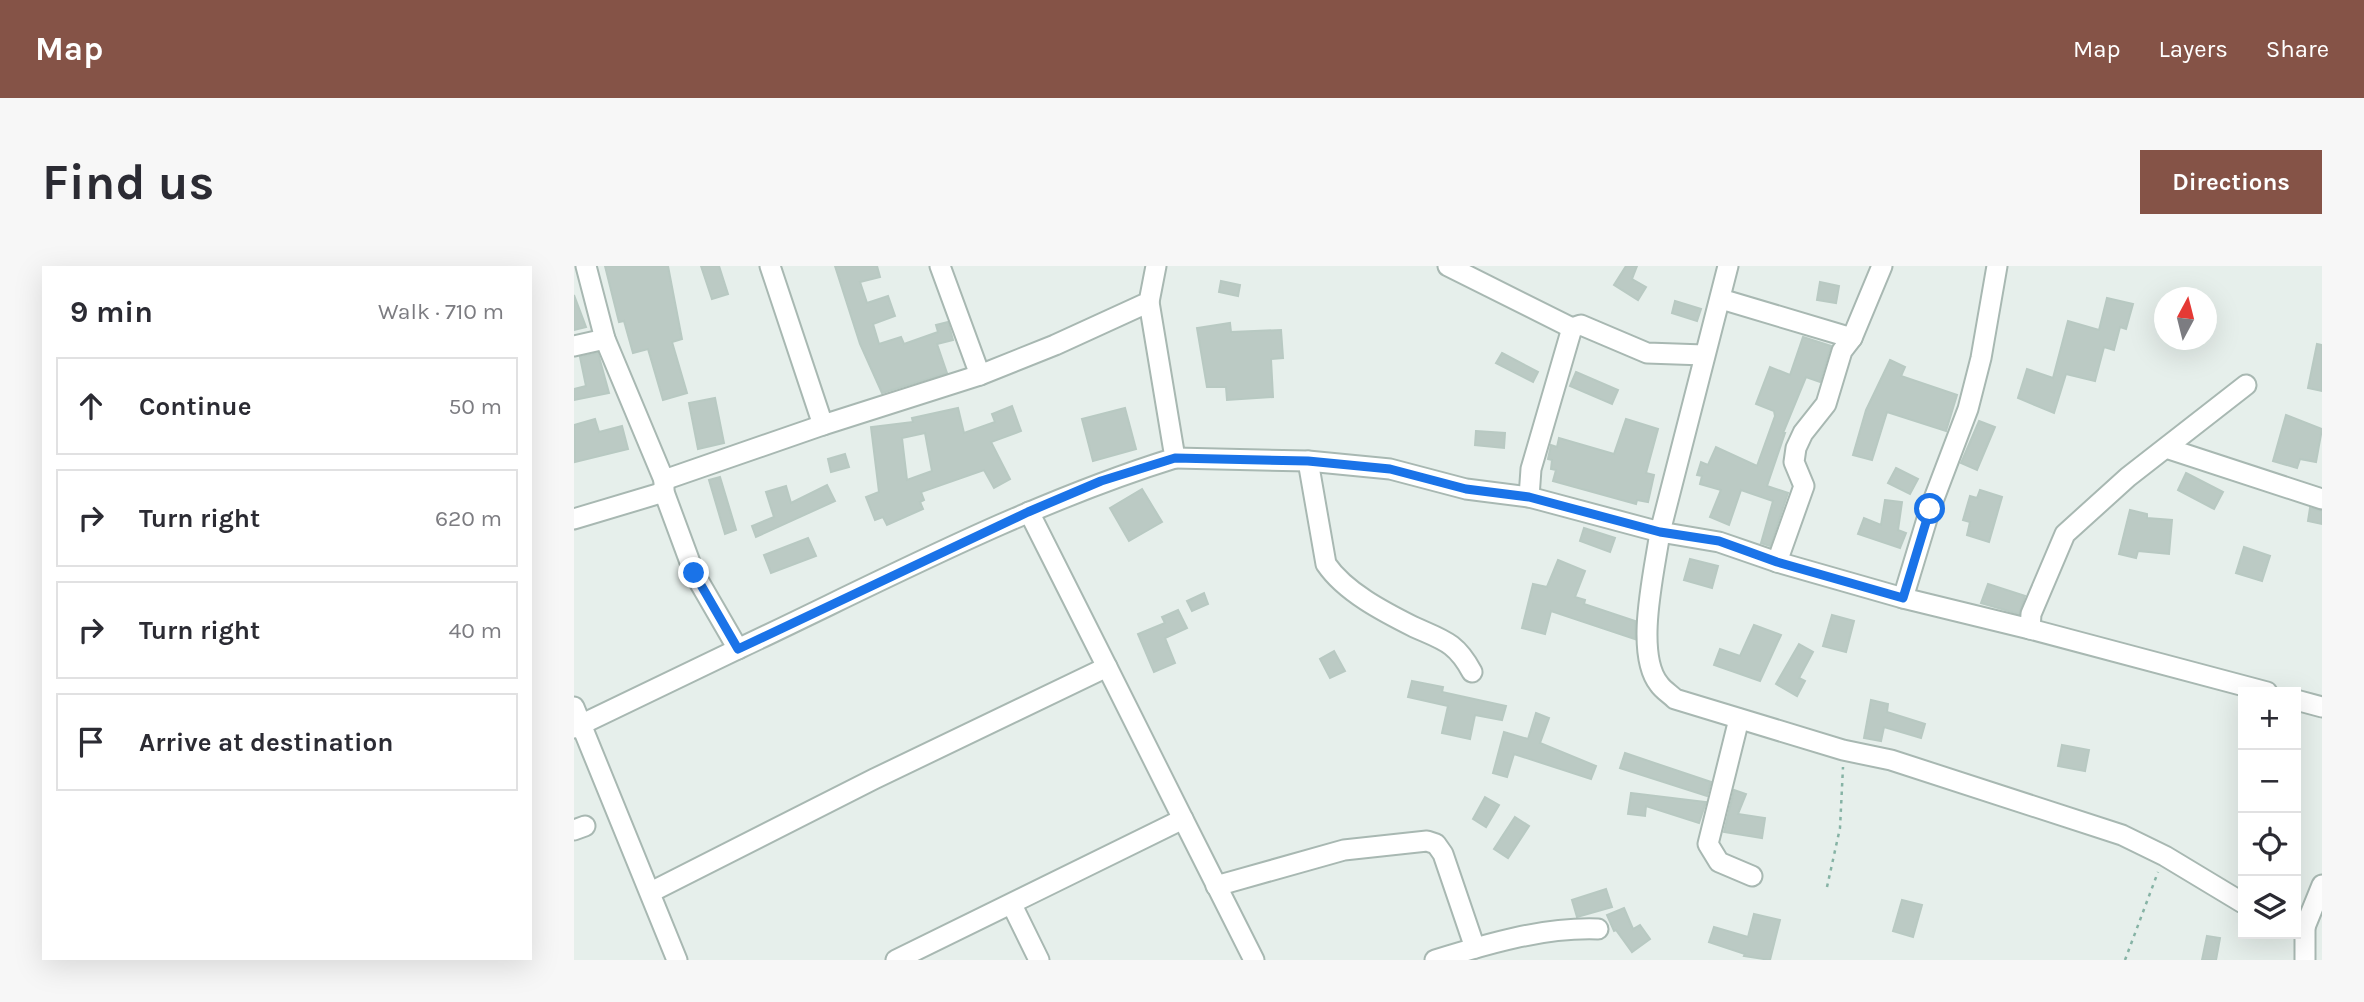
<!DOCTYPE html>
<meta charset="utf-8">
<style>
:root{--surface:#fff;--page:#f7f7f7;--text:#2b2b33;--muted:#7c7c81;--line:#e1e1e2;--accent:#855347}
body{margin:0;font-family:Karla,sans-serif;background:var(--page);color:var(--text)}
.controls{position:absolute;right:21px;bottom:21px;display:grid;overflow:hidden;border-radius:0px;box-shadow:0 7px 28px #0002}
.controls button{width:63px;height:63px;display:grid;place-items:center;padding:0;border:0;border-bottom:2px solid var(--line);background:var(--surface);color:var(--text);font:35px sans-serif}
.compass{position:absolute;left:1580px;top:21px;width:63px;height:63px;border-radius:50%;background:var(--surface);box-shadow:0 7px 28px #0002;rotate:7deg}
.stop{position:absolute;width:21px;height:21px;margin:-16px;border:5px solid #1a73e8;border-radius:50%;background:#fff}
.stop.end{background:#1a73e8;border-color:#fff;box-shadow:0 2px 7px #0008}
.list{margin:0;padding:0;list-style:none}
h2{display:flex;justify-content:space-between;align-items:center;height:91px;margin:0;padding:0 28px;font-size:30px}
h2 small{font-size:23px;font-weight:400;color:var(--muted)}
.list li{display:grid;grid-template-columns:46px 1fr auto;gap:21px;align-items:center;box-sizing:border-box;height:98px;margin:0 14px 14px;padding:0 14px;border:2px solid var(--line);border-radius:0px}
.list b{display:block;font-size:26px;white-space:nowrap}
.list em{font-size:23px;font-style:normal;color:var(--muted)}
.icon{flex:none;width:38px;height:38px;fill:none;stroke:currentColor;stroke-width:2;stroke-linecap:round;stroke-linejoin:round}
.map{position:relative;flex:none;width:1748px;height:694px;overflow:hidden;border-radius:0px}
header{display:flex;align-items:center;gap:42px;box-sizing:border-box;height:98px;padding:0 35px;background:var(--accent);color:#fff}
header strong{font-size:33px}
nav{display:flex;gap:38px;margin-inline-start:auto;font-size:24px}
.intro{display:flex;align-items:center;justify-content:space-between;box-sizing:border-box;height:168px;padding:0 42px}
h1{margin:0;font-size:49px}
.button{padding:18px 32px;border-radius:0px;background:var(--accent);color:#fff;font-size:24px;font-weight:700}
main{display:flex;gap:42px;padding:0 42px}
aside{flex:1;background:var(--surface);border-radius:0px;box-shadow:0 7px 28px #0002}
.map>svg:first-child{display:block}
</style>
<header>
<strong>Map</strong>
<nav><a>Map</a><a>Layers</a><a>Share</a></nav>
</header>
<div class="intro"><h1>Find us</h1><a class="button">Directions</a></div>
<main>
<aside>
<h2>9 min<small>Walk · 710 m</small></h2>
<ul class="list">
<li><svg class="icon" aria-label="ahead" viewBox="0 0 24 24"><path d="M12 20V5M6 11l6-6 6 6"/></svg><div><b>Continue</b></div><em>50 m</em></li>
<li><svg class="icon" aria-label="right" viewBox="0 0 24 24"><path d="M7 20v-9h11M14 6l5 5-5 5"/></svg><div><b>Turn right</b></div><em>620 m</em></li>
<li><svg class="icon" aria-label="right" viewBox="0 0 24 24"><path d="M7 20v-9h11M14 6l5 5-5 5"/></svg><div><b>Turn right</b></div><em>40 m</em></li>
<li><svg class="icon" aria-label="arrive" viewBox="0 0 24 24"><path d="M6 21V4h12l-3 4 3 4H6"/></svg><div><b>Arrive at destination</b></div></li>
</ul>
</aside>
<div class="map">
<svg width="1748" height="694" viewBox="0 0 1748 694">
<rect width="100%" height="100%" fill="#e6efeb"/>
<g fill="#bbcac4" stroke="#b8c9c2" stroke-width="2" fill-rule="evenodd">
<polygon points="31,0 94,0 108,73 98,76 113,127 89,134 74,83 59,87 50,55 45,56"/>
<polygon points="127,0 145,0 154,28 138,33"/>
<polygon points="261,0 303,0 306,11 286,16 293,37 314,30 321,50 299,58 305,78 327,71 330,78 364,66 362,59 374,56 379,74 363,78 373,107 308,127 286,78"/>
<polygon points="1052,0 1063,0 1058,13 1072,21 1064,34 1040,19"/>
<polygon points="647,15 666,19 664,30 645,26"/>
<polygon points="1246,16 1265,20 1262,37 1243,34"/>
<polygon points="0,29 12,61 0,64"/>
<polygon points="1533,32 1559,38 1552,63 1546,61 1540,84 1530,81 1521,115 1492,108 1480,147 1444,132 1453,103 1479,112 1494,55 1525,64"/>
<polygon points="1101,35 1127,43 1123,55 1098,47"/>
<polygon points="656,57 657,66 707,64 709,92 697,93 699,131 653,134 652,121 633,121 623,62"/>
<polygon points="1229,71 1257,80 1246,116 1232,111 1209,167 1211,167 1193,220 1214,227 1196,280 1187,277 1199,235 1167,224 1155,259 1136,251 1147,224 1126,218 1128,210 1123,209 1127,196 1134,199 1142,181 1183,200 1201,150 1200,145 1182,138 1196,101 1216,109"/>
<polygon points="1743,78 1748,79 1748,125 1734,122"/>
<polygon points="24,87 35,127 0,134 0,123 12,120 6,91"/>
<polygon points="928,87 964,106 959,116 922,97"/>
<polygon points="1316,94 1331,101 1327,110 1383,129 1372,165 1313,146 1298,194 1279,189 1292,144"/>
<polygon points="1002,106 1044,124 1038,138 996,120"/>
<polygon points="141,132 150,177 124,183 115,137"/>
<path d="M438,140L447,165L417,176L436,213L420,222L410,204L347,226L350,234L346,236L349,243L313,259L309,251L301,254L292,231L305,226L297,161L339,156L338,152L384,142L390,167L421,156L418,148ZM351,167L358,205L333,214L328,172Z"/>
<polygon points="551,142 562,183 519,195 508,153"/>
<polygon points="1712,149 1748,163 1742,196 1726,193 1723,202 1699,195"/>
<polygon points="21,153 25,166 48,160 54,183 1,196 0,159"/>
<polygon points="1052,153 1084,163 1072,207 1080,209 1074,236 1063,234 1062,238 979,215 982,204 977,203 978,194 974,193 977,179 983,181 985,172 1040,188"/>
<polygon points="1405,155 1421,161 1403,204 1387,197"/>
<polygon points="902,165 931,167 930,182 901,179"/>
<polygon points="271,188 275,201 257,206 254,193"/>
<polygon points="1322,202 1344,213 1336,228 1314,217"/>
<polygon points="1612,207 1649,226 1640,243 1604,224"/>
<polygon points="146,211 162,264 151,268 135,214"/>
<polygon points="253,219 261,235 182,271 178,260 200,251 192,226 212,220 217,237"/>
<polygon points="568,223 588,256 555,275 536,242"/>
<polygon points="1406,224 1428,231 1415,276 1393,269 1396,256 1389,254 1396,230 1403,232"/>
<polygon points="1311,234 1328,236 1324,264 1332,267 1326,282 1284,268 1290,252 1307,259"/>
<polygon points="1736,242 1748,245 1748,258 1734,255"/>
<polygon points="1556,244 1573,248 1573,252 1598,254 1595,288 1564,285 1562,292 1545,288"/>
<polygon points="1010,262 1041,272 1036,286 1006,275"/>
<polygon points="234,272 242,290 197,307 190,289"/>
<polygon points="1670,281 1696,290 1688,315 1662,307"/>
<polygon points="1116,293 1144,300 1138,322 1110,314"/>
<polygon points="984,294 1011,305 1001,331 1011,334 1010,338 1061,355 1061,373 977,345 971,368 948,362 959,318 973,321"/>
<polygon points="1414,318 1451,330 1445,348 1407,337"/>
<polygon points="630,327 634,338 618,345 613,335"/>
<polygon points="604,344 613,362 591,372 601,397 580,406 564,368 591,357 588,351"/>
<polygon points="1258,349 1280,355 1272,386 1249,380"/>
<polygon points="1180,359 1207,369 1186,415 1140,399 1146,383 1166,390"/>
<polygon points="1225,378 1239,386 1225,412 1231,415 1223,430 1202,418"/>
<polygon points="760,385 771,405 756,412 746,393"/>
<polygon points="838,415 869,421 868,426 932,440 928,454 901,449 896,473 868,467 874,440 834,431"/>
<polygon points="1297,434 1314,438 1313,446 1351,458 1347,472 1310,461 1307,475 1290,472"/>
<polygon points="962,447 975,452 966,477 1022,500 1017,513 940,488 933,511 919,507 930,466 954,473"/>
<polygon points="1488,479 1515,484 1511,505 1484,500"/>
<polygon points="1051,487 1137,516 1133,530 1046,502"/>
<polygon points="1160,524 1172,528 1164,548 1191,552 1188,572 1150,566"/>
<polygon points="1057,527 1132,536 1125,557 1072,540 1071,550 1054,548"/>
<polygon points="911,531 925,539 912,561 899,553"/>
<polygon points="941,551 955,560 934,592 920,583"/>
<polygon points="1032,623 1038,641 1003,651 998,634"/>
<polygon points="1328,634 1348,639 1339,671 1319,665"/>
<polygon points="1050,642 1059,663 1066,659 1076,673 1058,686 1042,664 1040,665 1033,649"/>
<polygon points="1180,648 1206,654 1196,694 1170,690 1171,688 1135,676 1140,661 1174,671"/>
<polygon points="1633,670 1646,672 1642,694 1628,694"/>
</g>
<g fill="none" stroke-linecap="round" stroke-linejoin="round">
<g stroke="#a8b8b2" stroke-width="23">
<g id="minor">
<polyline points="12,0 31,73 90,214 249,159"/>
<polyline points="196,0 249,159 406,109"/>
<polyline points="366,0 406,109 481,79 575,36 582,0"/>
<polyline points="874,0 998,62"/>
<polyline points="1147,33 1278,72"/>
<polyline points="0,80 31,73"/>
<polyline points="1592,182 1748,233"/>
<polyline points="601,192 734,195 816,203 892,223 955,231 1086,266 1154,0"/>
<path d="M734,195L752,298C771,326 810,346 840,361C869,374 882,376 898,406"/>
<polyline points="955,231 957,203 998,62 1007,59 1073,87 1130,89"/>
<polyline points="0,253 90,226"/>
<polyline points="1203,296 1230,220 1220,196 1222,182 1229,167 1252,138 1268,85 1278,72 1308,0"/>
<polyline points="1329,332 1356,243 1394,143 1407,92 1423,0"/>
<polyline points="1456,363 1693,426"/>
<path d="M164,383C308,315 450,239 601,192L575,36"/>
<polyline points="1722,434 1748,441"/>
<polyline points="0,441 103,694"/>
<polyline points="1165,453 1134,578 1145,596 1178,610"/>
<polyline points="0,462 164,383 120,307 90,226 90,214"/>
<polyline points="609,553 680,694"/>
<polyline points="0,564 11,560"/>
<polyline points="642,620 770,584 853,575 862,578 869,588 901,682"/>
<polyline points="77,626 300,513 533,401 455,246"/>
<path d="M1669,637L1591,590L1548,569L1317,494L1269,484L1101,433C1096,428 1089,424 1085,418C1060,387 1081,303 1086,266L1145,276L1203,296L1329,332L1456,363L1457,348L1491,268L1554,211L1672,119"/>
<polyline points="438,639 465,694"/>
<polyline points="1722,657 1731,661 1731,694"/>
<polyline points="1731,661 1748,619"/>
<polyline points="322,694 609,553 533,401"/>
<path d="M861,694C913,678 969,661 1024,663"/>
</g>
</g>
<g stroke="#86b3a5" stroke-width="2.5" stroke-dasharray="3.5 5" stroke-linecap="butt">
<polyline points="1253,621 1266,562 1269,501"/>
<polyline points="1551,694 1584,606"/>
</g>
<use href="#minor" stroke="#fff" stroke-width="19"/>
</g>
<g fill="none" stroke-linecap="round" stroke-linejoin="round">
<polyline stroke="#1a73e8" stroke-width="9" points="120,307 164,383 454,246 527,215 601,192 734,195 816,203 892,223 955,231 1086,266 1145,275 1203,296 1329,332 1356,243"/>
</g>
</svg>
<div class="controls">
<button>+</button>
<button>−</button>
<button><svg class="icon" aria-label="locate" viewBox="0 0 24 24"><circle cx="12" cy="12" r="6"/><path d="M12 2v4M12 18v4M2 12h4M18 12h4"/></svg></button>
<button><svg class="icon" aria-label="layers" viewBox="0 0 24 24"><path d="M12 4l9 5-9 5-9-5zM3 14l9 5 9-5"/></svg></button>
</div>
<svg class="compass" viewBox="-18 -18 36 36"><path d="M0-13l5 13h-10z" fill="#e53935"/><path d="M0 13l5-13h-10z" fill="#7c7c81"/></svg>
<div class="stop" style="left:1356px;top:243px"></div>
<div class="stop end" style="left:120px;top:307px"></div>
</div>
</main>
